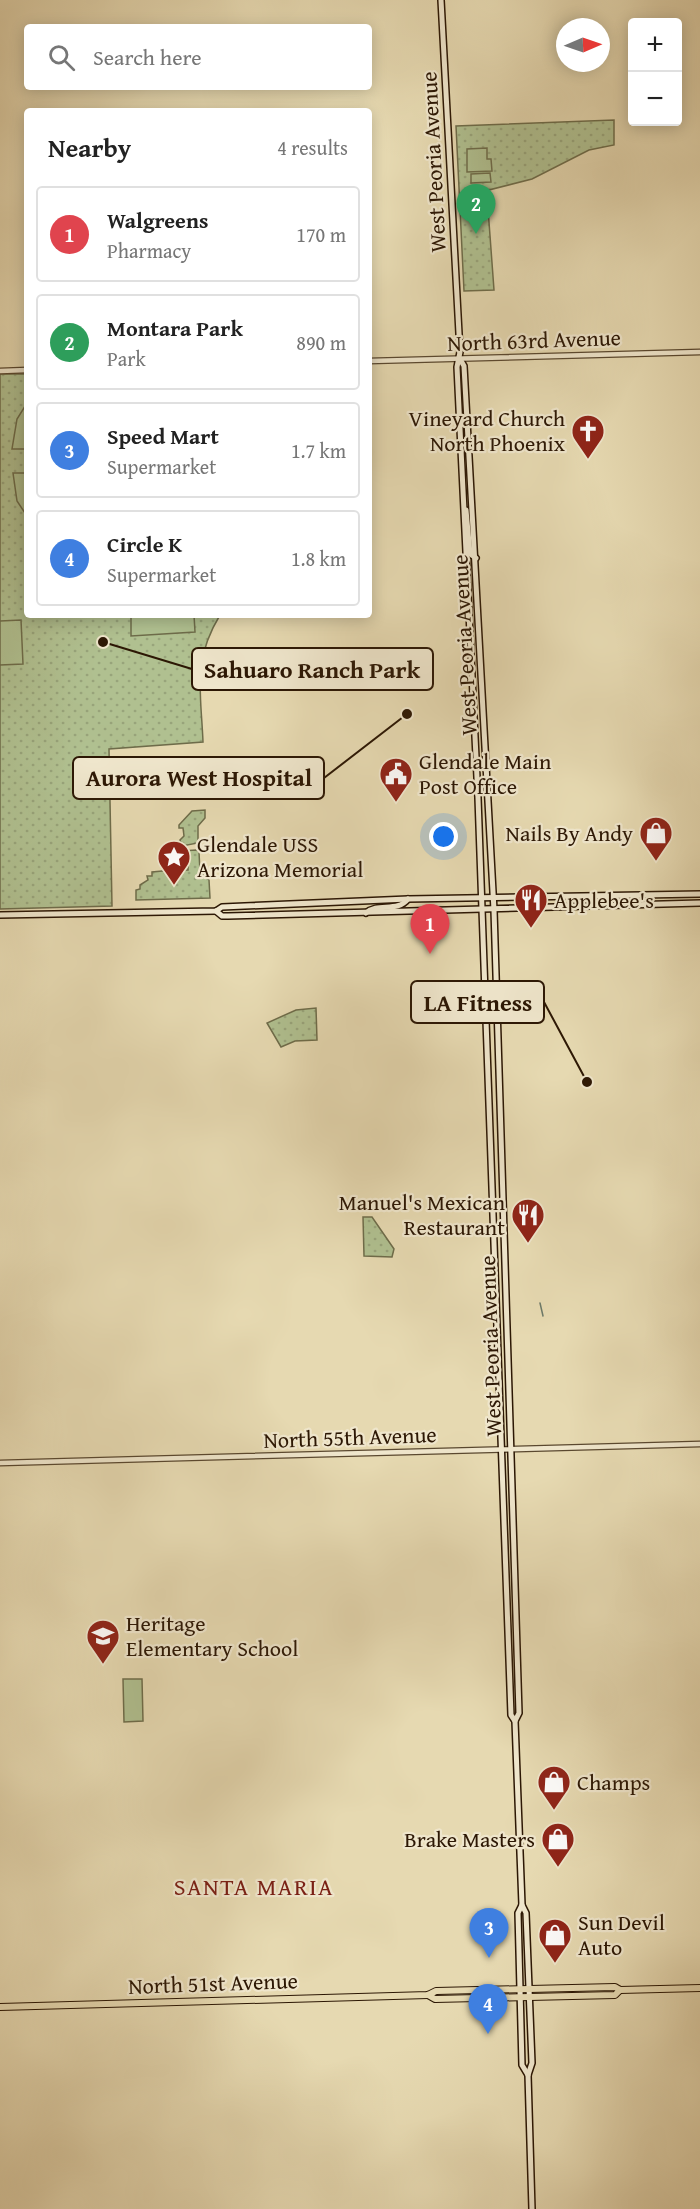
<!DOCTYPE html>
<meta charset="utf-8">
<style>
:root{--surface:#fff;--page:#f2f2f2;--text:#222;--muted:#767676;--line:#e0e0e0;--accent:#7c3aed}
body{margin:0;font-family:"Gentium Book Plus",serif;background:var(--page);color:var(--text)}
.controls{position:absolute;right:18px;top:18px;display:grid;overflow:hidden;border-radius:6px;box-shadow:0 3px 15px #0003}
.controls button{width:54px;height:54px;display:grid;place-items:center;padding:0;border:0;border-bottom:2px solid var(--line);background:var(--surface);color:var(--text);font:30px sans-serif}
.compass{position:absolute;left:556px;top:18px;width:54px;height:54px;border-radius:50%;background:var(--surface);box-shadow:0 3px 15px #0003;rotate:88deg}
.you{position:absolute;left:444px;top:837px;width:21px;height:21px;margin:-15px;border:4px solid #fff;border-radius:50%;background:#1a73e8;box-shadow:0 0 0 9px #1a73e833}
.badge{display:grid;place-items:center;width:39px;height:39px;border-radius:50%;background:var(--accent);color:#fff;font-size:20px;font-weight:700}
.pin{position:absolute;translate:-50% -50px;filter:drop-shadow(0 2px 3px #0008)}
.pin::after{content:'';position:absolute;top:32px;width:21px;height:18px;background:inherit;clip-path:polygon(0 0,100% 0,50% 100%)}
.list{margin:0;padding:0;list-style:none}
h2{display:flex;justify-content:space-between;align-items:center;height:78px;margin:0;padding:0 24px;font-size:26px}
h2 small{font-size:20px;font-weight:400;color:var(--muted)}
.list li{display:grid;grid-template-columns:39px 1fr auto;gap:18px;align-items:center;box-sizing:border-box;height:96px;margin:0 12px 12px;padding:0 12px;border:2px solid var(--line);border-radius:6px}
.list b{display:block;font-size:22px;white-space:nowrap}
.list p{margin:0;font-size:20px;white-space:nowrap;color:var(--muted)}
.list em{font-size:20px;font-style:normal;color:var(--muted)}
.icon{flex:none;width:33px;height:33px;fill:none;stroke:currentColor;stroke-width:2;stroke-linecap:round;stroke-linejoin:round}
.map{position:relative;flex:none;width:700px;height:2209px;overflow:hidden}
.search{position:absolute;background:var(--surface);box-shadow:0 3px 15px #0003;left:24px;top:24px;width:348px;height:66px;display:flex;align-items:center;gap:15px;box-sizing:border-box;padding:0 21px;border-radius:6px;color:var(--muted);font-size:22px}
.panel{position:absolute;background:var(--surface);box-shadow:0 3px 15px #0003;left:24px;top:108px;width:348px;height:510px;border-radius:6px}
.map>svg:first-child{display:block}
</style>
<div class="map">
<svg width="700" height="2209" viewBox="0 0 700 2209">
<defs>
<pattern id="green-dots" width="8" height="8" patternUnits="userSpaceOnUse" patternTransform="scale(1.5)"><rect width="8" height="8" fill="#b0c090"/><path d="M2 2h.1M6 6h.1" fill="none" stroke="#98a47b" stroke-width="1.8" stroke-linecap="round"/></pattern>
</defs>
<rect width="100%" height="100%" fill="#e6d9b1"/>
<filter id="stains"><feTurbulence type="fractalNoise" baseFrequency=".00333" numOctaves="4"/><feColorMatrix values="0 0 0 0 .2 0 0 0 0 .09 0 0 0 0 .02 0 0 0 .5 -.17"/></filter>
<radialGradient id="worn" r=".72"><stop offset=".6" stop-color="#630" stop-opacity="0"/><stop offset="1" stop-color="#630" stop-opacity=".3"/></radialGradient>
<g fill="url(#green-dots)" stroke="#6e6c4a" stroke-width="1.5">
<polygon points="614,120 614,145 589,150 532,179 489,190 487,195 494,290 464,291 456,126"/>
<path d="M0,374H27V615H220C192,661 201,691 203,742L109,749L112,906L0,909Z"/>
<polygon points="205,810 205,818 198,826 198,843 182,846 180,840 184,836 183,828 179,828 179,825 192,811"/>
<polygon points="196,850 199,852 200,872 209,880 210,898 136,900 136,890 140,889 140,885 148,880 147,876 152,876 152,872 173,870 176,883 175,875 179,870 188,870 188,855 181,851"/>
<polygon points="316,1008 317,1040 295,1041 281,1047 267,1023 296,1010"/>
<polygon points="363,1217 372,1217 394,1249 392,1257 364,1256"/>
</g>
<g fill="#b0c090" stroke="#6e6c4a" stroke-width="1.5">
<polygon points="487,148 487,159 491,159 492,171 467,172 467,149"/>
<polygon points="490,173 491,182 471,183 471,174"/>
<polygon points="27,403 27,449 12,449 17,419"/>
<polygon points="13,473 27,473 27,516 17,501"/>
<polygon points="131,615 194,615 195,632 131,636"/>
<polygon points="21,620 23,664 0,665 0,621"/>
<polygon points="123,1679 142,1679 143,1721 124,1722"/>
</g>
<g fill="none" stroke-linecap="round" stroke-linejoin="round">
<polyline stroke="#6c7969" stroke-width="1.5" points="540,1303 543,1316"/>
<g stroke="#5a482f" stroke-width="7">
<g id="tertiary">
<polyline points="369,361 700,352"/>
<polyline points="0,371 27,370"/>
<polyline points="0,1463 700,1444"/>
</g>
</g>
<g stroke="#2c1704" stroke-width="8">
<g id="secondary">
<polyline points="441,0 460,352 457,367 478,798 511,1715 515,1721 522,1905 518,1913 522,2065 528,2075"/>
<polyline points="460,359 464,366 494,910 519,1713 515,1721"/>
<polyline points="466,510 470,554 476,558"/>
<polyline points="216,911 222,916 228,916 700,903"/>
<path d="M366,913C378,902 397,913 408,899"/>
<polyline points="0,915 216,911 222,907 408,899 700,894"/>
<polyline points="522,1905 526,1913 532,2063 528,2075 532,2209"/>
</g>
</g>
<g stroke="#2c1704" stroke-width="8">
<g id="primary">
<polyline points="428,1995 435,1999 615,1995 620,1990"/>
<polyline points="0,2007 428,1995 436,1991 615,1987 620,1990 700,1988"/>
</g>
</g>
<use href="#tertiary" stroke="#efe6cc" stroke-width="4.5"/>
<use href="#secondary" stroke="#efe6cc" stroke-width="5"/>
<use href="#primary" stroke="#e6d9b1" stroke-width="6"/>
</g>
<defs>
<g id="church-pin" transform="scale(1.725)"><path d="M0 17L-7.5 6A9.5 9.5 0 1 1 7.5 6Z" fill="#8f2418" stroke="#efe6cc"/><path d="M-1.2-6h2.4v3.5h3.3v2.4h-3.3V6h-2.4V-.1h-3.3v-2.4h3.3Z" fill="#fff"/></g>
<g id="civic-pin" transform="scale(1.725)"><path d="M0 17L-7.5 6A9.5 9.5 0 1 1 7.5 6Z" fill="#8f2418" stroke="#efe6cc"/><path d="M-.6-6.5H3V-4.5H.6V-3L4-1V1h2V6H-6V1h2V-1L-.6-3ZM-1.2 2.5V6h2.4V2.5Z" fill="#fff"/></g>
<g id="shop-pin" transform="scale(1.725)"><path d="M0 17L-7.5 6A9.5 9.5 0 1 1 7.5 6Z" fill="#8f2418" stroke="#efe6cc"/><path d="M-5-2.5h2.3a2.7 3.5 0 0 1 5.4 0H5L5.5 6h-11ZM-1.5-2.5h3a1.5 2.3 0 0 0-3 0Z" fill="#fff"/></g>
<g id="sight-pin" transform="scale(1.725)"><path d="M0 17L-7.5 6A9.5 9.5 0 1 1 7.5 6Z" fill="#8f2418" stroke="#efe6cc"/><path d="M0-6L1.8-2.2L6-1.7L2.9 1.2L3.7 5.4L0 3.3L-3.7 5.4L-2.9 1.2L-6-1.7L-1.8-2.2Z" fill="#fff"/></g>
<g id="restaurant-pin" transform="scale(1.725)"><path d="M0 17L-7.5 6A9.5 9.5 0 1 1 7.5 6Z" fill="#8f2418" stroke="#efe6cc"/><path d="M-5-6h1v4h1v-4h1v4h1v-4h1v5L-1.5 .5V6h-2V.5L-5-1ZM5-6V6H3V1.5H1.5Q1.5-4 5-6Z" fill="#fff"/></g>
<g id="school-pin" transform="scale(1.725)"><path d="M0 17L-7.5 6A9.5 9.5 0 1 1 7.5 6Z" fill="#8f2418" stroke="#efe6cc"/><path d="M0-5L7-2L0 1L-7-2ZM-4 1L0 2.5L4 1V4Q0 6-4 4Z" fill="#fff"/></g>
</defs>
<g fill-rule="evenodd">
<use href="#church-pin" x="588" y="431"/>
<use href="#civic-pin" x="396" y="774"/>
<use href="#shop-pin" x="656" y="833"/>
<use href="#sight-pin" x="174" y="857"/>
<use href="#restaurant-pin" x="531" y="900"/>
<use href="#restaurant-pin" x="528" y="1215"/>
<use href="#school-pin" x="103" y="1636"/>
<use href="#shop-pin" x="554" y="1782"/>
<use href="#shop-pin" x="558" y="1839"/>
<use href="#shop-pin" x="555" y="1935"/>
</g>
<g text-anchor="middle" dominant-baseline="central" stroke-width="4.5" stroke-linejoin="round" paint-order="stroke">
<g font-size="22" fill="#2c1704" stroke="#efe6cc">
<text transform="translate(433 162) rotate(-93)">West Peoria Avenue</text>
<text transform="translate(534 340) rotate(-2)">North 63rd Avenue</text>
<text transform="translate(464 645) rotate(-93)">West Peoria Avenue</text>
<text transform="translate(490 1346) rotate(-92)">West Peoria Avenue</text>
<text transform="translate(350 1437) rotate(-2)">North 55th Avenue</text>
<text transform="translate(213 1983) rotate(-2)">North 51st Avenue</text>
</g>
<g font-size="22" fill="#2c1704" stroke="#efe6cc" text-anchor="start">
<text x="565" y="418" text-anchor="end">Vineyard Church<tspan x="565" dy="25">North Phoenix</tspan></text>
<text x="419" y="761">Glendale Main<tspan x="419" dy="25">Post Office</tspan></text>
<text x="633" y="833" text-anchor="end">Nails By Andy</text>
<text x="197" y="844">Glendale USS<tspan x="197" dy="25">Arizona Memorial</tspan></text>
<text x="554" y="900">Applebee's</text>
<text x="505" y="1202" text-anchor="end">Manuel's Mexican<tspan x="505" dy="25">Restaurant</tspan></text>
<text x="126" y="1623">Heritage<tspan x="126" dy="25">Elementary School</tspan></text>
<text x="577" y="1782">Champs</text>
<text x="535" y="1839" text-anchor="end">Brake Masters</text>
<text x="578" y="1922">Sun Devil<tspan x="578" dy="25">Auto</tspan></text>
</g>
<g font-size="24" letter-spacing="1.5" fill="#7a1f14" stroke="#efe6cc">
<text x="254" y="1886">SANTA MARIA</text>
</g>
</g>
<path fill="none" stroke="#2c1704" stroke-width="2" d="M103 642L192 669M407 714L324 778M587 1082L544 1002"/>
<g fill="#2c1704" stroke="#efe6cc" stroke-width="2">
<circle cx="103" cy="642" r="6"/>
<circle cx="407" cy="714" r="6"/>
<circle cx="587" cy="1082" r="6"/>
</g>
<g fill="#efe6cc" stroke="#2c1704" stroke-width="2">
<rect x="192" y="648" width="241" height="42" rx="6"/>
<rect x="73" y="757" width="251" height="42" rx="6"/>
<rect x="411" y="981" width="133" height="42" rx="6"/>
</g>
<g font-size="24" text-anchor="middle" font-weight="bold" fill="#2c1704">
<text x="312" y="678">Sahuaro Ranch Park</text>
<text x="199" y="786">Aurora West Hospital</text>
<text x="478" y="1011">LA Fitness</text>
</g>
<rect width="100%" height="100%" filter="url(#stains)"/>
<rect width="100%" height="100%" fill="url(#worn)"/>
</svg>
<div class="controls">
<button>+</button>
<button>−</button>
</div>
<svg class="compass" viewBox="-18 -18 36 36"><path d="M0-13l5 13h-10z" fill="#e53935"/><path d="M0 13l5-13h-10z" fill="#767676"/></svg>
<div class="you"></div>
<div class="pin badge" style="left:430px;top:954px;background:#e0444e">1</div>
<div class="pin badge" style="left:476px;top:234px;background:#2e9e5b">2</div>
<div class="pin badge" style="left:489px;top:1958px;background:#3f7fe0">3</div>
<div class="pin badge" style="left:488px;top:2034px;background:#3f7fe0">4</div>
<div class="search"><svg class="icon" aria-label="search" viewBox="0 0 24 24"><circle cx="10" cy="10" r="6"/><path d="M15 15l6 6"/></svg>Search here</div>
<section class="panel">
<h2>Nearby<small>4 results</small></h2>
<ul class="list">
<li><span class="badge" style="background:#e0444e">1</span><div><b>Walgreens</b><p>Pharmacy</p></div><em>170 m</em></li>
<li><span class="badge" style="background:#2e9e5b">2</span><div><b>Montara Park</b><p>Park</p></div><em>890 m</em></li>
<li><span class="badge" style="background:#3f7fe0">3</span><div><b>Speed Mart</b><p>Supermarket</p></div><em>1.7 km</em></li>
<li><span class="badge" style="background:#3f7fe0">4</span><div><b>Circle K</b><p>Supermarket</p></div><em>1.8 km</em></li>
</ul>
</section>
</div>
